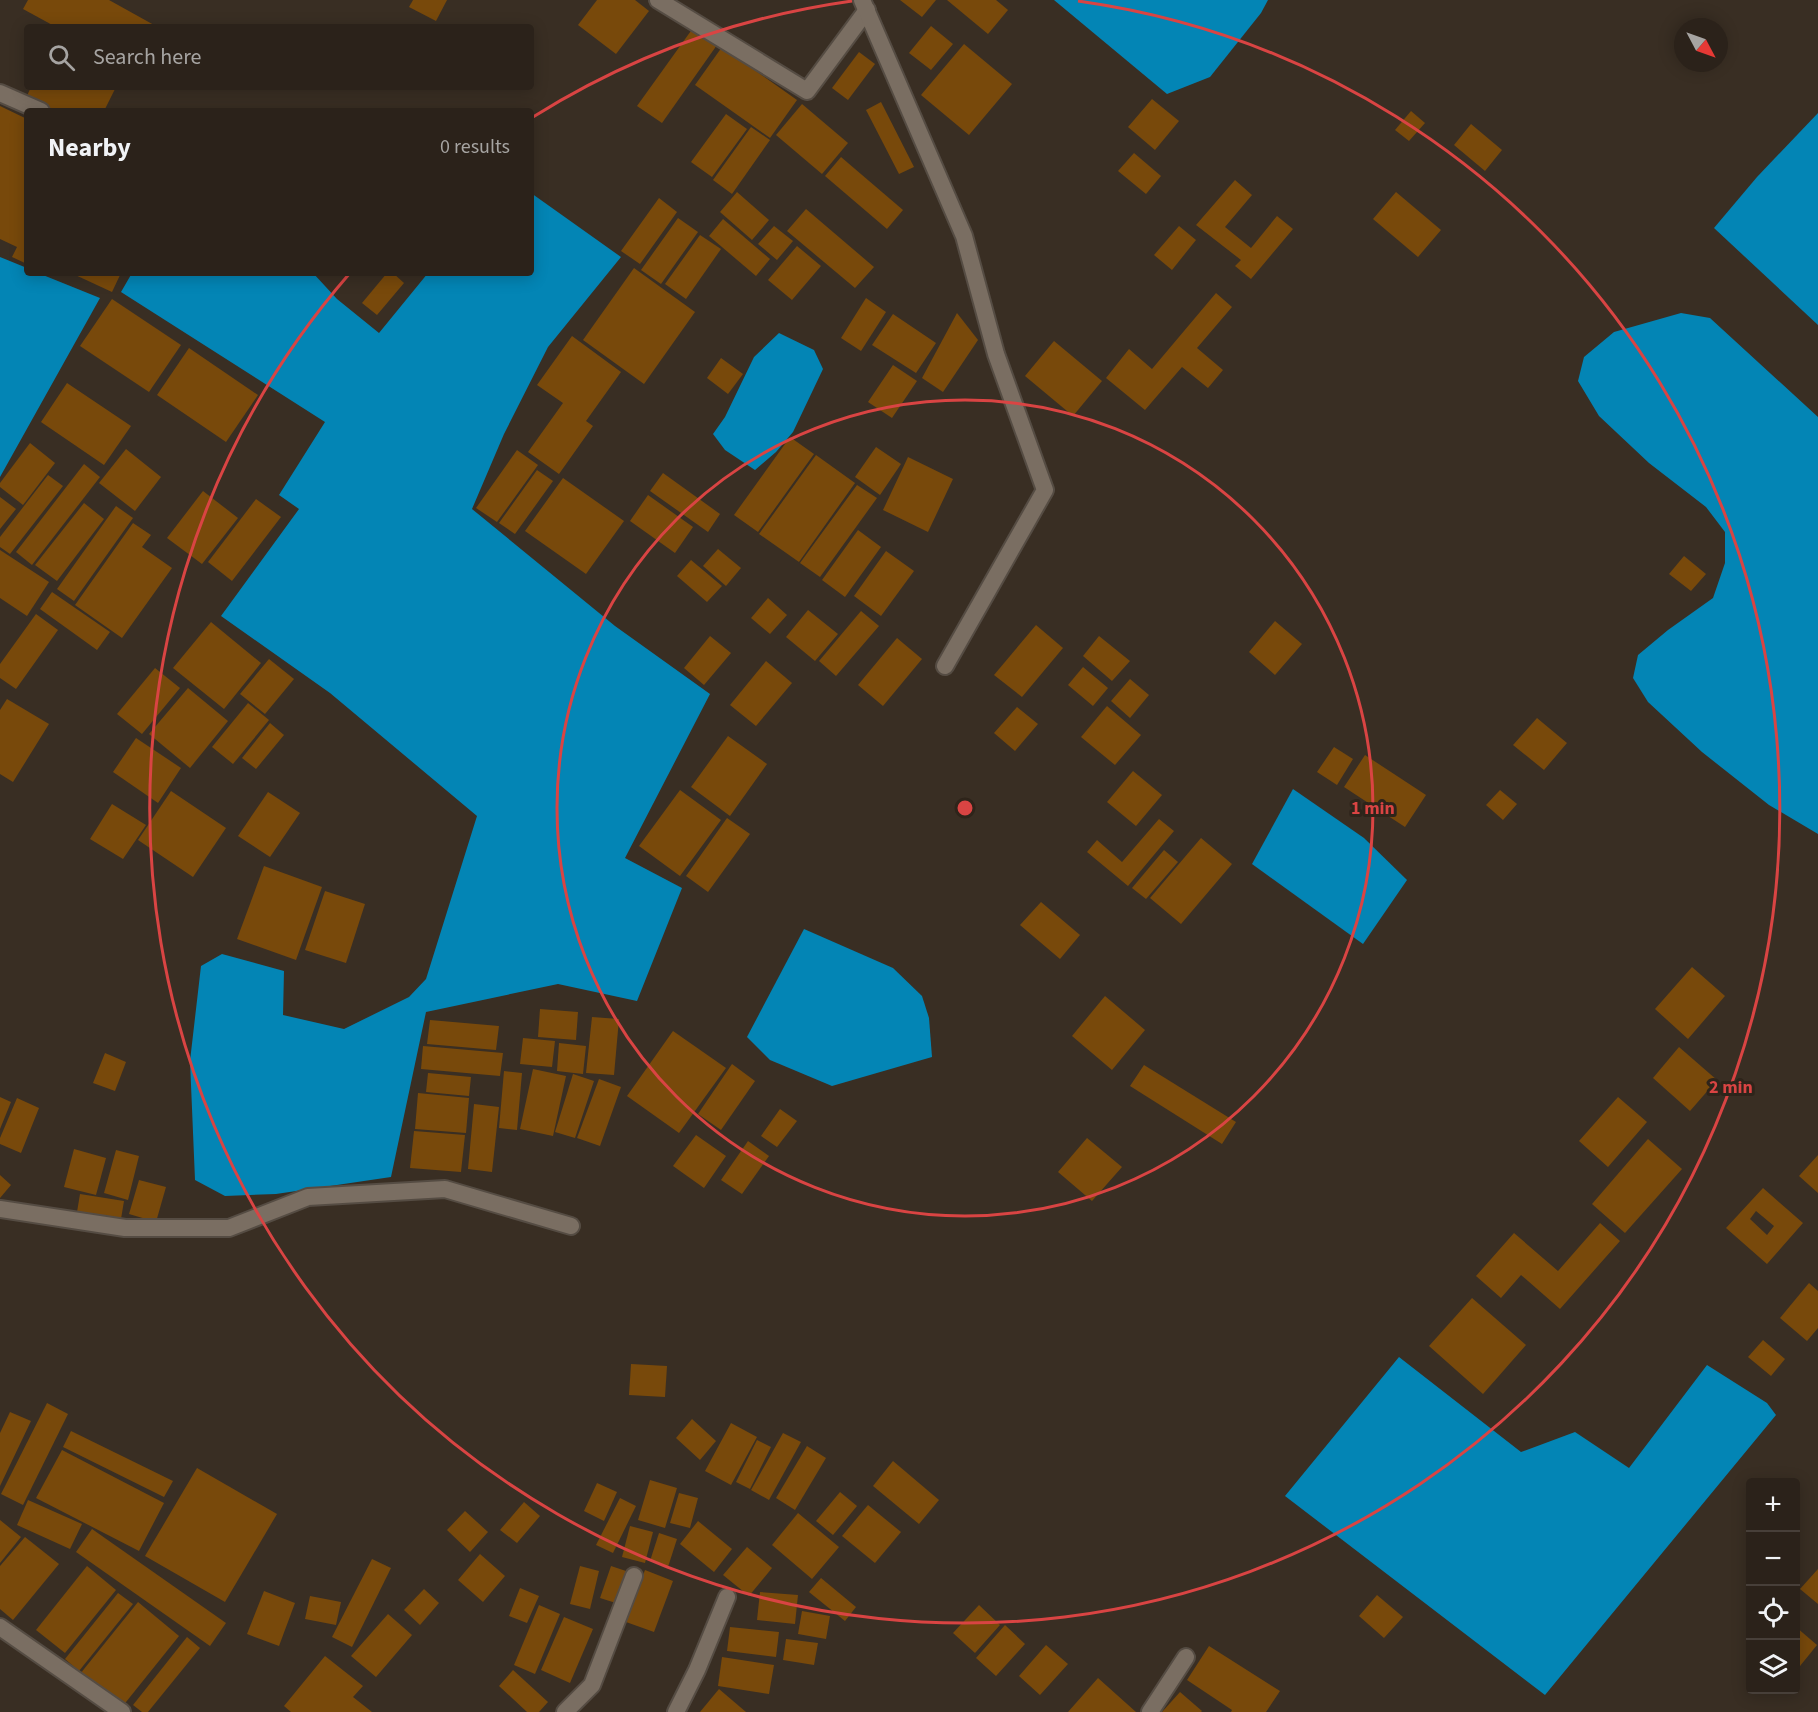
<!DOCTYPE html>
<meta charset="utf-8">
<style>
:root{--surface:#2b221a;--page:#372f27;--text:#f1f3f6;--muted:#a6a4a2;--line:#473f39}
body{margin:0;font-family:"Source Sans 3",sans-serif;background:var(--page);color:var(--text)}
.controls{position:absolute;right:18px;bottom:18px;display:grid;overflow:hidden;border-radius:6px;box-shadow:0 3px 15px #0003}
.controls button{width:54px;height:54px;display:grid;place-items:center;padding:0;border:0;border-bottom:2px solid var(--line);background:var(--surface);color:var(--text);font:30px sans-serif}
.compass{position:absolute;left:1674px;top:18px;width:54px;height:54px;border-radius:50%;background:var(--surface);box-shadow:0 3px 15px #0003;rotate:131deg}
.list{margin:0;padding:0;list-style:none}
h2{display:flex;justify-content:space-between;align-items:center;height:78px;margin:0;padding:0 24px;font-size:26px}
h2 small{font-size:20px;font-weight:400;color:var(--muted)}
.icon{flex:none;width:33px;height:33px;fill:none;stroke:currentColor;stroke-width:2;stroke-linecap:round;stroke-linejoin:round}
.map{position:relative;flex:none;width:1818px;height:1712px;overflow:hidden}
.search{position:absolute;background:var(--surface);box-shadow:0 3px 15px #0003;left:24px;top:24px;width:510px;height:66px;display:flex;align-items:center;gap:15px;box-sizing:border-box;padding:0 21px;border-radius:6px;color:var(--muted);font-size:22px}
.panel{position:absolute;background:var(--surface);box-shadow:0 3px 15px #0003;left:24px;top:108px;width:510px;height:168px;border-radius:6px}
.map>svg:first-child{display:block}
</style>
<div class="map">
<svg width="1818" height="1712" viewBox="0 0 1818 1712">
<rect width="100%" height="100%" fill="#392e23"/>
<g fill="#0385b5">
<polygon points="1054,0 1268,0 1261,13 1210,77 1167,94"/>
<polygon points="1818,113 1818,325 1714,228 1757,177"/>
<polygon points="531,193 621,257 548,347 504,434 472,509 615,626 710,694 625,858 682,888 637,1001 558,984 426,1012 391,1177 276,1194 225,1196 195,1180 190,1061 201,966 222,954 284,971 283,1015 344,1029 409,997 426,979 477,816 330,693 221,616 299,509 279,495 325,422 121,292 132,273 313,273 337,299 379,333 428,273 531,273"/>
<polygon points="0,257 27,268 27,273 38,273 100,298 0,477"/>
<polygon points="1681,313 1710,318 1818,417 1818,834 1769,805 1702,752 1648,702 1633,678 1638,655 1668,630 1713,598 1725,563 1725,532 1706,507 1649,463 1599,416 1578,381 1584,357 1614,332"/>
<polygon points="779,333 814,350 823,369 793,432 776,452 755,470 725,450 713,434 725,417 754,357"/>
<polygon points="1293,789 1364,838 1407,880 1363,944 1252,864"/>
<polygon points="804,929 893,968 922,996 929,1018 932,1057 832,1086 770,1060 747,1037"/>
<polygon points="1399,1357 1521,1452 1575,1432 1629,1468 1707,1365 1767,1403 1776,1415 1545,1695 1285,1496"/>
</g>
<g fill="#78490b" fill-rule="evenodd">
<polygon points="28,0 109,0 154,25 153,27 56,27 23,9"/>
<polygon points="413,0 447,0 436,21 409,7"/>
<polygon points="597,0 635,0 649,11 616,54 578,25"/>
<polygon points="900,0 936,0 922,17"/>
<polygon points="947,0 996,0 1008,10 988,34"/>
<polygon points="931,26 953,44 931,70 909,53"/>
<polygon points="693,28 717,45 662,123 637,106"/>
<polygon points="964,44 1012,84 969,135 921,95"/>
<polygon points="722,47 797,100 770,138 695,85"/>
<polygon points="859,52 875,64 848,100 832,88"/>
<polygon points="31,87 116,87 104,111 54,111 26,98"/>
<polygon points="1152,99 1179,121 1155,150 1128,127"/>
<polygon points="881,102 914,167 899,174 866,110"/>
<polygon points="802,104 848,143 822,174 776,135"/>
<polygon points="0,106 27,119 27,264 12,257 17,247 0,239"/>
<polygon points="1411,111 1425,123 1409,141 1395,130"/>
<polygon points="726,114 747,129 712,177 691,162"/>
<polygon points="1471,124 1502,150 1485,171 1454,145"/>
<polygon points="751,127 770,140 732,194 713,180"/>
<polygon points="1134,153 1161,176 1146,194 1118,171"/>
<polygon points="841,157 903,210 887,229 825,176"/>
<polygon points="1235,180 1252,195 1225,227 1251,248 1277,216 1293,229 1251,279 1235,266 1241,260 1196,225"/>
<polygon points="737,192 769,220 752,240 720,212"/>
<polygon points="1396,192 1441,230 1418,257 1373,219"/>
<polygon points="659,198 677,212 640,264 621,251"/>
<polygon points="806,209 874,267 855,288 787,231"/>
<polygon points="678,218 698,232 661,284 641,270"/>
<polygon points="723,219 770,259 756,276 709,236"/>
<polygon points="774,226 793,241 777,260 758,244"/>
<polygon points="1179,226 1196,240 1172,270 1154,255"/>
<polygon points="700,235 721,249 686,299 665,284"/>
<polygon points="797,246 821,266 792,300 768,280"/>
<polygon points="634,268 695,312 644,384 583,340"/>
<polygon points="71,273 121,273 112,292"/>
<polygon points="387,273 393,273 404,283 377,315 362,303"/>
<polygon points="1216,293 1232,307 1197,348 1223,370 1208,388 1182,367 1145,410 1106,378 1129,349 1152,369"/>
<polygon points="866,298 886,312 861,351 841,338"/>
<polygon points="112,299 181,345 149,392 80,346"/>
<polygon points="957,313 978,340 943,392 922,378"/>
<polygon points="893,314 936,343 916,373 872,345"/>
<polygon points="572,336 621,372 586,421 593,426 559,474 528,452 563,403 537,385"/>
<polygon points="1054,341 1102,381 1073,416 1025,376"/>
<polygon points="189,348 258,395 226,442 157,395"/>
<polygon points="721,358 743,374 728,394 707,378"/>
<polygon points="893,365 917,381 892,418 868,402"/>
<polygon points="67,383 131,426 104,465 41,422"/>
<polygon points="790,437 814,454 758,532 734,515"/>
<polygon points="30,443 55,463 23,505 0,487 0,483"/>
<polygon points="876,447 901,464 880,495 855,477"/>
<polygon points="126,449 161,477 135,511 99,483"/>
<polygon points="517,450 538,465 497,522 476,508"/>
<polygon points="816,455 855,483 799,562 759,534"/>
<polygon points="908,457 953,479 928,532 883,510"/>
<polygon points="84,464 100,477 32,565 16,552"/>
<polygon points="537,470 553,481 515,534 499,523"/>
<polygon points="663,473 720,514 708,532 650,491"/>
<polygon points="48,475 63,486 10,554 0,547 0,537"/>
<polygon points="563,478 624,521 586,574 525,531"/>
<polygon points="857,485 877,498 820,577 800,563"/>
<polygon points="203,491 238,518 202,564 167,538"/>
<polygon points="648,495 693,527 675,553 630,521"/>
<polygon points="0,497 16,509 0,529"/>
<polygon points="256,499 281,517 232,581 208,562"/>
<polygon points="84,503 104,519 57,581 35,565"/>
<polygon points="116,506 133,518 74,601 57,589"/>
<polygon points="133,523 151,535 142,547 172,568 122,638 75,605"/>
<polygon points="858,530 881,547 845,597 822,580"/>
<polygon points="718,549 741,568 726,586 703,566"/>
<polygon points="0,550 49,582 27,616 0,598"/>
<polygon points="886,551 914,571 881,616 854,596"/>
<polygon points="1684,556 1706,574 1691,591 1669,574"/>
<polygon points="691,560 722,586 707,602 677,576"/>
<polygon points="52,592 110,632 97,650 40,609"/>
<polygon points="768,598 787,615 770,634 751,618"/>
<polygon points="808,610 838,634 815,661 786,637"/>
<polygon points="861,611 879,626 836,676 819,661"/>
<polygon points="36,614 58,630 16,689 0,678 0,664"/>
<polygon points="1275,621 1302,644 1275,675 1249,652"/>
<polygon points="211,622 261,663 224,709 173,668"/>
<polygon points="1036,625 1063,648 1022,697 994,675"/>
<polygon points="710,636 731,653 704,685 684,668"/>
<polygon points="1099,636 1130,661 1112,681 1083,656"/>
<polygon points="897,638 922,659 883,706 858,685"/>
<polygon points="269,659 294,679 265,714 240,694"/>
<polygon points="766,661 792,683 756,726 730,705"/>
<polygon points="1083,667 1108,688 1093,706 1068,685"/>
<polygon points="155,668 180,688 142,734 117,714"/>
<polygon points="1130,679 1149,695 1130,718 1111,701"/>
<polygon points="188,688 228,721 190,768 149,734"/>
<polygon points="7,699 49,724 13,782 0,774 0,710"/>
<polygon points="248,703 269,720 233,764 212,747"/>
<polygon points="1107,706 1141,735 1115,765 1081,737"/>
<polygon points="1017,707 1038,724 1015,751 994,733"/>
<polygon points="1537,718 1567,743 1544,770 1513,745"/>
<polygon points="270,723 284,735 256,769 242,758"/>
<polygon points="728,736 767,764 730,816 691,787"/>
<polygon points="136,738 181,768 158,803 113,772"/>
<polygon points="1334,747 1353,759 1337,785 1317,772"/>
<polygon points="1365,755 1426,795 1405,827 1344,787"/>
<polygon points="1133,771 1162,795 1136,826 1107,802"/>
<polygon points="680,790 721,820 680,876 639,846"/>
<polygon points="1500,790 1517,804 1503,820 1486,805"/>
<polygon points="171,791 226,828 193,877 138,840"/>
<polygon points="268,792 300,813 270,857 238,836"/>
<polygon points="112,804 146,825 123,859 90,839"/>
<polygon points="727,818 750,834 708,892 686,876"/>
<polygon points="1159,819 1174,831 1128,886 1087,852 1097,840 1122,862"/>
<polygon points="1201,838 1232,864 1181,924 1150,898"/>
<polygon points="1164,850 1178,862 1146,899 1132,888"/>
<polygon points="264,866 322,887 296,960 237,939"/>
<polygon points="325,891 365,904 346,963 305,950"/>
<polygon points="1041,902 1080,935 1060,959 1020,925"/>
<polygon points="1692,967 1725,996 1688,1039 1655,1009"/>
<polygon points="1105,996 1145,1030 1112,1070 1072,1036"/>
<polygon points="540,1009 578,1012 576,1040 538,1037"/>
<polygon points="592,1017 619,1019 614,1075 586,1073"/>
<polygon points="430,1020 499,1026 496,1050 427,1044"/>
<polygon points="673,1031 726,1068 679,1133 627,1096"/>
<polygon points="523,1038 555,1041 552,1067 520,1064"/>
<polygon points="559,1043 586,1046 583,1074 557,1071"/>
<polygon points="423,1046 503,1053 500,1076 421,1069"/>
<polygon points="1679,1047 1717,1080 1690,1111 1653,1078"/>
<polygon points="105,1053 126,1062 115,1091 93,1083"/>
<polygon points="732,1064 755,1081 721,1130 698,1114"/>
<polygon points="1144,1065 1236,1122 1222,1144 1130,1086"/>
<polygon points="533,1069 566,1076 553,1136 520,1129"/>
<polygon points="504,1071 522,1073 517,1130 499,1128"/>
<polygon points="428,1073 471,1077 469,1096 426,1092"/>
<polygon points="573,1074 594,1081 575,1138 555,1132"/>
<polygon points="599,1079 621,1087 600,1146 577,1138"/>
<polygon points="418,1093 469,1098 466,1133 415,1129"/>
<polygon points="0,1097 11,1102 0,1129"/>
<polygon points="1618,1097 1647,1122 1608,1167 1579,1141"/>
<polygon points="17,1098 39,1108 21,1153 0,1144 0,1138"/>
<polygon points="474,1104 499,1107 492,1172 468,1169"/>
<polygon points="780,1109 797,1121 777,1147 761,1136"/>
<polygon points="414,1131 465,1135 461,1172 410,1168"/>
<polygon points="696,1135 726,1156 704,1188 673,1166"/>
<polygon points="1087,1138 1122,1167 1092,1201 1058,1172"/>
<polygon points="1648,1139 1682,1169 1625,1233 1592,1204"/>
<polygon points="748,1141 769,1156 742,1194 721,1180"/>
<polygon points="74,1149 106,1158 96,1195 64,1187"/>
<polygon points="116,1150 139,1156 128,1200 104,1193"/>
<polygon points="1818,1155 1818,1193 1799,1176"/>
<polygon points="0,1175 11,1185 0,1198"/>
<polygon points="139,1180 166,1187 156,1222 129,1214"/>
<path d="M1763,1188L1803,1223L1767,1264L1726,1228ZM1756,1211L1774,1226L1767,1235L1750,1219Z"/>
<polygon points="80,1194 124,1201 121,1219 77,1212"/>
<polygon points="1600,1223 1620,1241 1560,1309 1521,1275 1501,1298 1476,1276 1514,1233 1558,1271"/>
<polygon points="1809,1283 1818,1291 1818,1328 1807,1341 1780,1318"/>
<polygon points="1472,1298 1526,1345 1483,1394 1429,1346"/>
<polygon points="1763,1340 1785,1359 1771,1376 1748,1357"/>
<polygon points="631,1364 667,1366 665,1397 629,1395"/>
<polygon points="47,1403 68,1414 23,1505 1,1494"/>
<polygon points="10,1412 31,1421 0,1486 0,1433"/>
<polygon points="692,1419 716,1441 700,1460 676,1438"/>
<polygon points="731,1423 757,1437 731,1485 705,1471"/>
<polygon points="71,1431 173,1481 164,1497 63,1447"/>
<polygon points="783,1433 801,1442 769,1500 751,1490"/>
<polygon points="757,1440 771,1447 750,1489 736,1482"/>
<polygon points="807,1446 826,1458 795,1510 776,1498"/>
<polygon points="62,1450 164,1503 139,1551 36,1498"/>
<polygon points="893,1461 939,1500 919,1524 873,1486"/>
<polygon points="197,1468 277,1514 225,1602 145,1556"/>
<polygon points="650,1480 677,1488 665,1528 638,1520"/>
<polygon points="597,1483 617,1492 604,1521 584,1511"/>
<polygon points="840,1492 857,1506 833,1535 816,1521"/>
<polygon points="679,1493 698,1498 690,1528 670,1523"/>
<polygon points="620,1498 636,1506 613,1553 596,1545"/>
<polygon points="28,1500 82,1524 70,1549 17,1525"/>
<polygon points="524,1502 540,1516 517,1543 500,1530"/>
<polygon points="868,1505 901,1532 875,1563 842,1536"/>
<polygon points="465,1511 488,1532 470,1552 447,1530"/>
<polygon points="798,1513 839,1547 812,1579 772,1545"/>
<polygon points="0,1520 21,1537 0,1563"/>
<polygon points="698,1521 732,1549 714,1572 680,1544"/>
<polygon points="630,1526 653,1532 645,1563 622,1557"/>
<polygon points="92,1529 226,1623 210,1646 76,1552"/>
<polygon points="659,1533 677,1539 668,1567 650,1561"/>
<polygon points="25,1537 59,1564 13,1620 0,1609 0,1566"/>
<polygon points="747,1547 772,1568 749,1596 723,1575"/>
<polygon points="480,1554 505,1576 483,1602 458,1580"/>
<polygon points="372,1559 391,1568 352,1647 332,1637"/>
<polygon points="87,1566 116,1590 65,1653 36,1630"/>
<polygon points="580,1566 599,1571 590,1609 570,1604"/>
<polygon points="611,1566 629,1572 619,1604 600,1598"/>
<polygon points="1818,1569 1818,1604 1800,1589"/>
<polygon points="645,1570 673,1581 654,1632 626,1622"/>
<polygon points="821,1578 856,1607 845,1621 809,1592"/>
<polygon points="520,1588 539,1596 527,1623 509,1616"/>
<polygon points="424,1589 439,1603 420,1625 404,1610"/>
<polygon points="264,1591 295,1603 279,1646 247,1634"/>
<polygon points="760,1592 798,1595 795,1624 757,1620"/>
<polygon points="118,1593 133,1604 79,1671 65,1659"/>
<polygon points="1377,1595 1403,1617 1384,1638 1359,1616"/>
<polygon points="310,1596 341,1602 336,1625 305,1619"/>
<polygon points="138,1602 179,1636 122,1707 80,1674"/>
<polygon points="539,1605 560,1614 535,1674 514,1665"/>
<polygon points="979,1605 1000,1625 975,1653 953,1633"/>
<polygon points="802,1611 830,1616 826,1639 798,1634"/>
<polygon points="388,1614 412,1635 376,1677 351,1656"/>
<polygon points="564,1617 593,1629 570,1683 541,1670"/>
<polygon points="1005,1625 1025,1644 996,1676 976,1658"/>
<polygon points="730,1627 779,1632 776,1657 727,1651"/>
<polygon points="1796,1627 1817,1645 1796,1671"/>
<polygon points="187,1637 200,1648 148,1712 142,1712 133,1705"/>
<polygon points="786,1639 818,1643 814,1665 783,1660"/>
<polygon points="1046,1645 1068,1664 1040,1695 1019,1676"/>
<polygon points="1209,1646 1280,1691 1266,1712 1231,1712 1232,1710 1187,1680"/>
<polygon points="325,1656 363,1686 353,1697 372,1712 291,1712 284,1706"/>
<polygon points="722,1657 774,1665 769,1694 718,1686"/>
<polygon points="513,1670 548,1702 539,1712 527,1712 499,1686"/>
<polygon points="1098,1678 1136,1712 1068,1712"/>
<polygon points="719,1689 746,1712 700,1712"/>
<polygon points="1180,1692 1202,1711 1201,1712 1162,1712"/>
</g>
<g fill="none" stroke-linecap="round" stroke-linejoin="round">
<g stroke="#554c43" stroke-width="20">
<g id="minor">
<polyline points="658,0 807,91 867,10"/>
<polyline points="862,0 964,236 996,354 1045,490 945,666"/>
<polyline points="0,93 41,111"/>
<polyline points="0,1209 125,1228 229,1228 308,1197 445,1189 571,1226"/>
<polyline points="0,1627 122,1712"/>
<polyline points="565,1712 592,1685 634,1576"/>
<polyline points="676,1712 697,1670 727,1597"/>
<polyline points="1150,1712 1186,1657"/>
</g>
</g>
<use href="#minor" stroke="#7a6e62" stroke-width="16"/>
</g>
<g fill="none" stroke="#d94443" stroke-width="3">
<circle cx="965" cy="808" r="408"/>
<path d="M533 117A815 815 0 0 1 852 1M1078 1A815 815 0 1 1 350 273"/>
</g>
<circle cx="965" cy="808" r="9" fill="#d94443" stroke="#2e241a" stroke-width="3"/>
<g font-size="18" text-anchor="middle" font-weight="bold" fill="#d94443" stroke="#2e241a" stroke-width="6" stroke-linejoin="round" paint-order="stroke">
<text x="1373" y="814">1 min</text>
<text x="1731" y="1093">2 min</text>
</g>
</svg>
<div class="controls">
<button>+</button>
<button>−</button>
<button><svg class="icon" aria-label="locate" viewBox="0 0 24 24"><circle cx="12" cy="12" r="6"/><path d="M12 2v4M12 18v4M2 12h4M18 12h4"/></svg></button>
<button><svg class="icon" aria-label="layers" viewBox="0 0 24 24"><path d="M12 4l9 5-9 5-9-5zM3 14l9 5 9-5"/></svg></button>
</div>
<svg class="compass" viewBox="-18 -18 36 36"><path d="M0-13l5 13h-10z" fill="#e53935"/><path d="M0 13l5-13h-10z" fill="#a6a4a2"/></svg>
<div class="search"><svg class="icon" aria-label="search" viewBox="0 0 24 24"><circle cx="10" cy="10" r="6"/><path d="M15 15l6 6"/></svg>Search here</div>
<section class="panel">
<h2>Nearby<small>0 results</small></h2>
<ul class="list">
</ul>
</section>
</div>
